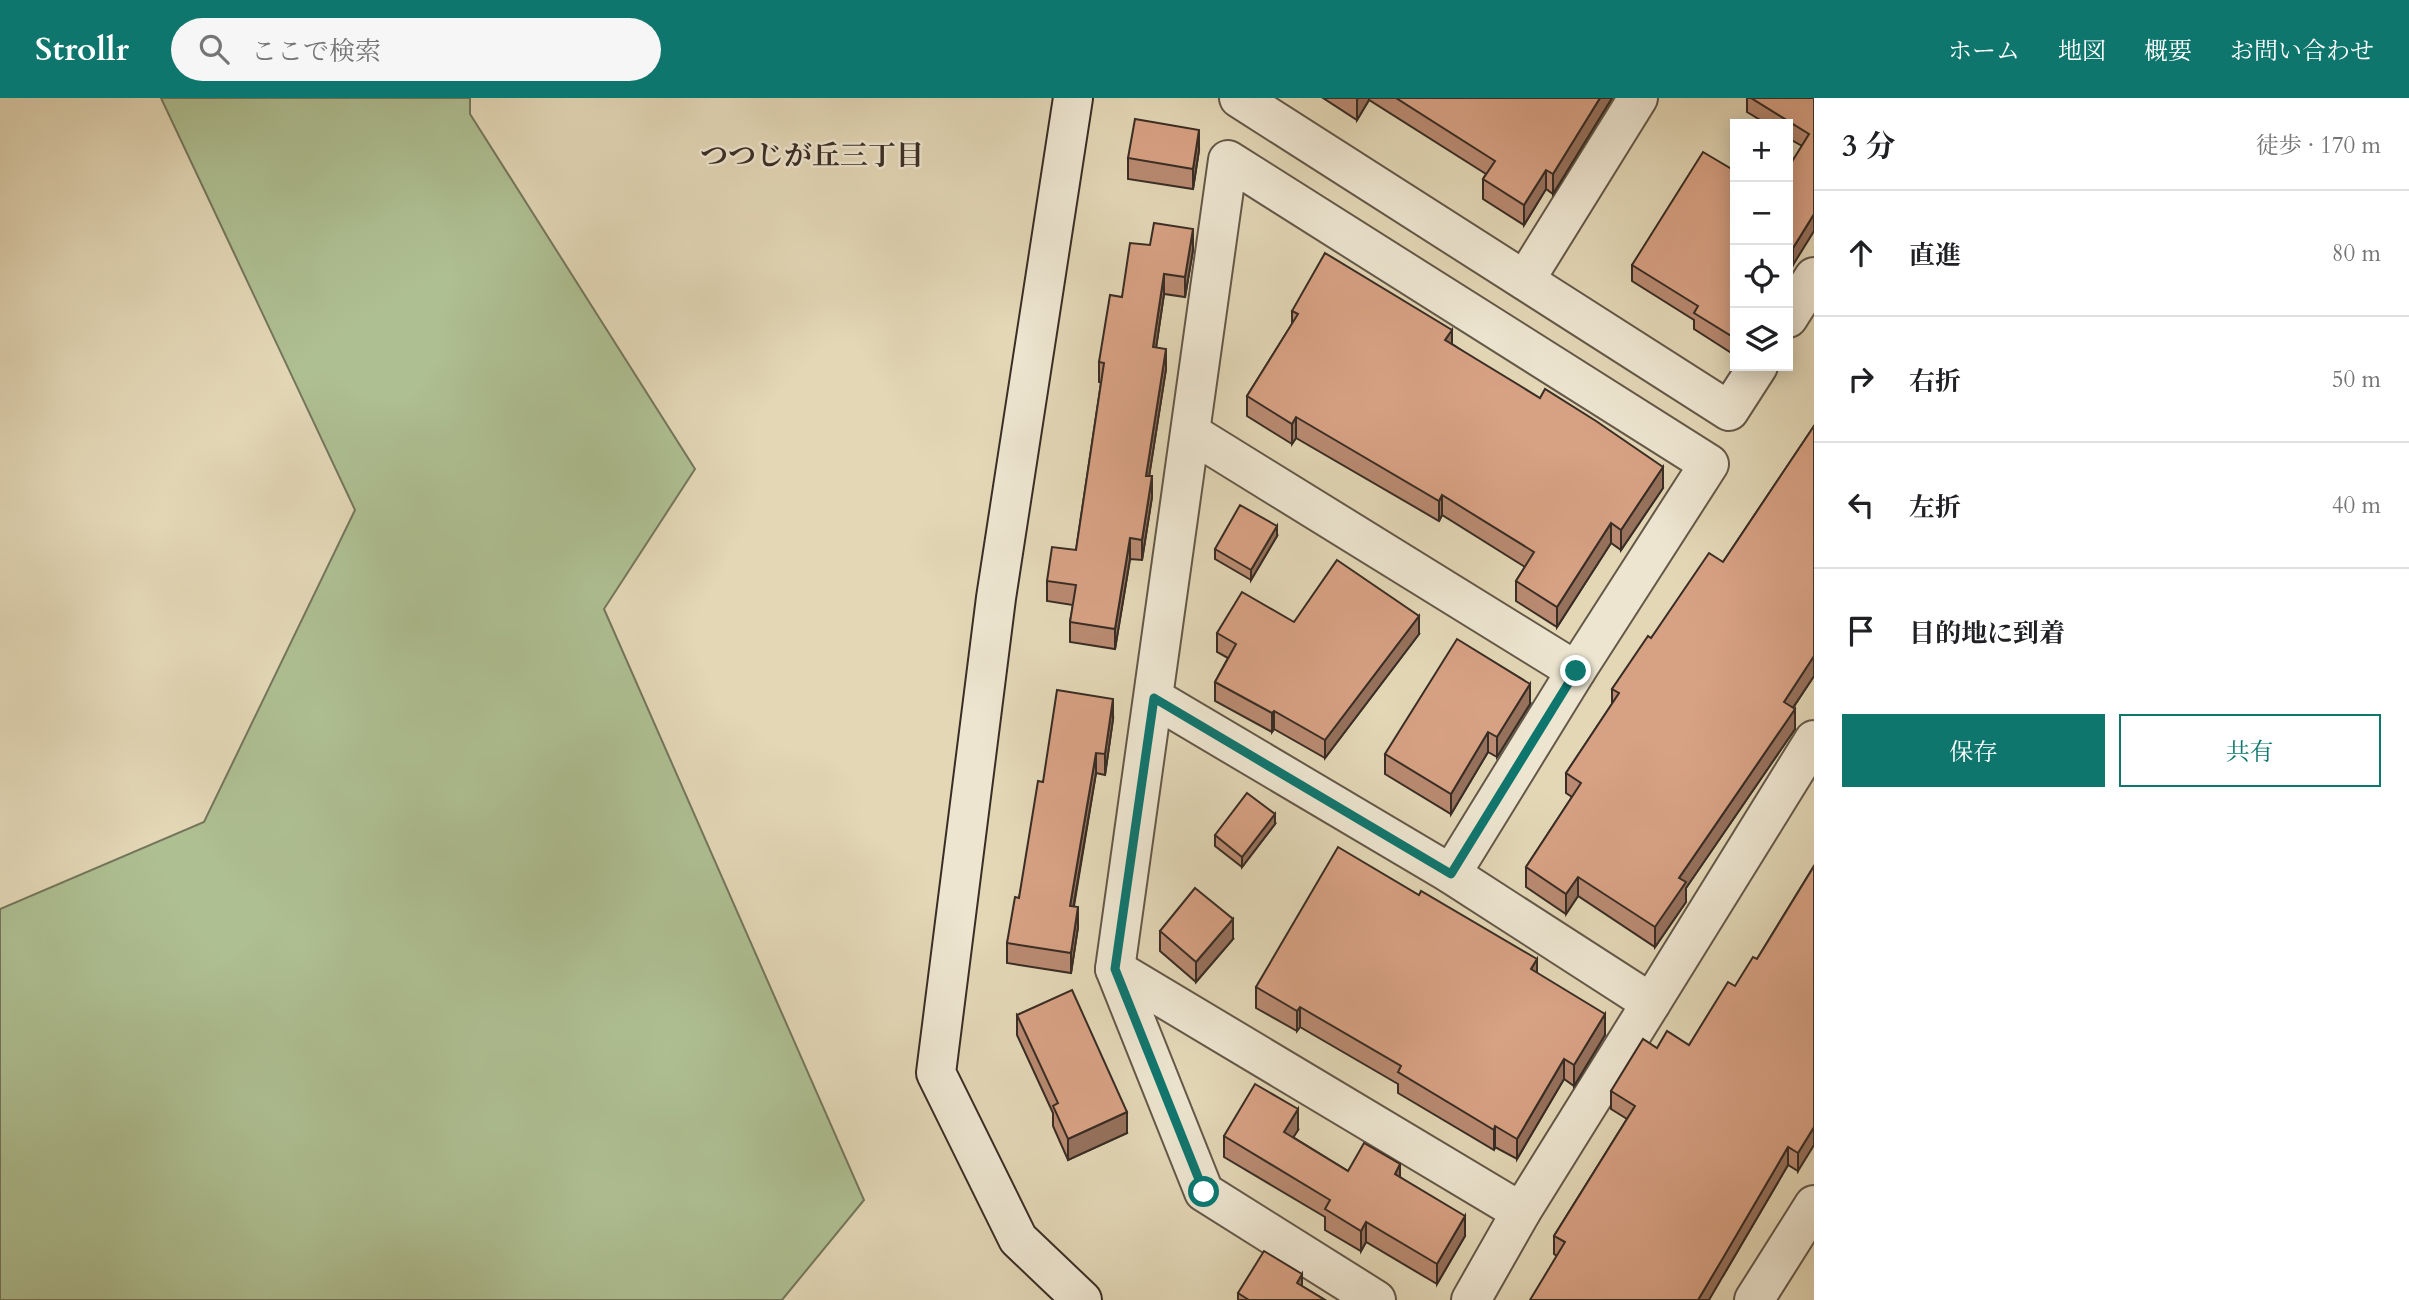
<!DOCTYPE html>
<html lang="ja">
<meta charset="utf-8">
<style>
:root{--surface:#fff;--page:#f6f6f6;--text:#202124;--muted:#757577;--line:#e0e0e0;--accent:#0f766e}
body{margin:0;font-family:Cardo,"Noto Serif JP",serif;background:var(--page);color:var(--text)}
.controls{position:absolute;right:21px;top:21px;display:grid;overflow:hidden;border-radius:0px;box-shadow:0 4px 18px #0003}
.controls button{width:63px;height:63px;display:grid;place-items:center;padding:0;border:0;border-bottom:2px solid var(--line);background:var(--surface);color:var(--text);font:35px sans-serif}
.stop{position:absolute;width:21px;height:21px;margin:-16px;border:5px solid #0f766e;border-radius:50%;background:#fff}
.stop.end{background:#0f766e;border-color:#fff;box-shadow:0 2px 7px #0008}
.list{margin:0;padding:0;list-style:none}
h2{display:flex;justify-content:space-between;align-items:center;height:91px;margin:0;padding:0 28px;font-size:30px}
h2 small{font-size:23px;font-weight:400;color:var(--muted)}
.list li{display:grid;grid-template-columns:46px 1fr auto;gap:21px;align-items:center;box-sizing:border-box;height:126px;padding:0 28px;border-top:2px solid var(--line)}
.list b{display:block;font-size:26px;white-space:nowrap}
.list em{font-size:23px;font-style:normal;color:var(--muted)}
.actions{display:flex;gap:14px;padding:21px 28px}
.actions a{flex:1;padding:16px 0;border:2px solid var(--accent);border-radius:0px;text-align:center;font-size:24px;color:var(--accent)}
.actions .main{background:var(--accent);color:#fff}
.icon{flex:none;width:38px;height:38px;fill:none;stroke:currentColor;stroke-width:2;stroke-linecap:round;stroke-linejoin:round}
.map{position:relative;flex:none;width:1814px;height:1202px;overflow:hidden}
header{display:flex;align-items:center;gap:42px;box-sizing:border-box;height:98px;padding:0 35px;background:var(--accent);color:#fff}
header strong{font-size:33px}
nav{display:flex;gap:38px;margin-inline-start:auto;font-size:24px}
.search{width:490px;height:63px;background:var(--page);display:flex;align-items:center;gap:18px;box-sizing:border-box;padding:0 24px;border-radius:38px;color:var(--muted);font-size:26px}
main{display:flex}
aside{flex:1;background:var(--surface)}
.map>svg:first-child{display:block}
</style>
<header>
<strong>Strollr</strong>
<div class="search"><svg class="icon" aria-label="search" viewBox="0 0 24 24"><circle cx="10" cy="10" r="6"/><path d="M15 15l6 6"/></svg>ここで検索</div>
<nav><a>ホーム</a><a>地図</a><a>概要</a><a>お問い合わせ</a></nav>
</header>
<main>
<div class="map">
<svg width="1814" height="1202" viewBox="0 0 1814 1202">
<rect width="100%" height="100%" fill="#e3d7b6"/>
<filter id="stains"><feTurbulence type="fractalNoise" baseFrequency=".00286" numOctaves="4"/><feColorMatrix values="0 0 0 0 .2 0 0 0 0 .09 0 0 0 0 .02 0 0 0 .5 -.17"/></filter>
<radialGradient id="worn" r=".72"><stop offset=".6" stop-color="#630" stop-opacity="0"/><stop offset="1" stop-color="#630" stop-opacity=".3"/></radialGradient>
<polygon fill="#aebf92" stroke="#74765c" stroke-width="2" points="161,0 470,0 470,16 695,371 604,511 864,1102 782,1202 0,1202 0,811 204,724 355,412"/>
<g fill="none" stroke-linecap="round" stroke-linejoin="round">
<g stroke="#645849" stroke-width="42">
<g id="street">
<polyline points="1239,0 1729,313 1758,268"/>
<polyline points="1525,182 1638,0"/>
<polyline points="1788,220 1814,179"/>
<polyline points="1191,335 1576,573"/>
<polyline points="1154,600 1451,776"/>
<polyline points="1115,871 1521,1114"/>
<polyline points="1376,1202 1204,1094 1115,871 1228,62 1709,366 1576,573 1451,776 1651,905 1814,642"/>
<polyline points="1471,1202 1521,1114 1651,905"/>
<polyline points="1754,1202 1814,1107"/>
</g>
</g>
<g stroke="#392d25" stroke-width="42">
<polyline id="secondary" points="1073,0 996,500 936,975 1018,1141 1082,1202"/>
</g>
<use href="#street" stroke="#ede5d0" stroke-width="38"/>
<use href="#secondary" stroke="#ede5d0" stroke-width="38"/>
</g>
<g fill="#b98a71" stroke="#392d25" stroke-width="2">
<polygon points="1323,0 1612,0 1553,96 1546,91 1524,127 1483,101 1483,81 1486,76 1369,2 1357,22"/>
<polygon points="1747,0 1814,0 1793,167 1790,165 1788,168 1802,48 1788,40 1788,26 1767,26 1747,14"/>
<polygon points="1199,52 1193,91 1128,81 1128,60"/>
<polygon points="1735,73 1733,256 1694,231 1694,222 1632,183 1632,167"/>
<polygon points="1150,147 1193,152 1185,199 1164,196 1156,250 1166,271 1149,378 1152,399 1142,462 1130,461 1115,551 1070,544 1070,524 1073,507 1047,503 1047,483 1076,452 1101,285 1099,284 1099,264 1122,199"/>
<polygon points="1292,213 1452,246 1663,390 1621,452 1611,445 1557,529 1516,503 1516,483 1525,469 1442,417 1439,423 1296,340 1292,346 1247,318 1247,298 1292,226"/>
<polygon points="1814,328 1814,578 1793,610 1795,631 1686,790 1686,804 1655,849 1578,798 1566,816 1526,789 1526,769 1572,699 1566,695 1566,675 1612,606 1612,591 1651,540 1723,464"/>
<polygon points="1277,438 1251,482 1215,461 1215,451"/>
<polygon points="1294,524 1419,536 1325,660 1274,631 1272,634 1215,603 1215,584 1228,560 1217,554 1217,535"/>
<polygon points="1530,606 1497,659 1488,654 1451,716 1385,676 1385,656"/>
<polygon points="1113,621 1105,677 1096,675 1074,808 1078,829 1071,875 1007,865 1007,845 1019,800 1043,684"/>
<polygon points="1275,726 1242,769 1215,748 1215,737"/>
<polygon points="1814,768 1798,1073 1788,1067 1723,1178 1557,1158 1554,1156 1554,1138 1627,1021 1611,1011 1611,993 1657,950 1689,947 1757,861"/>
<polygon points="1160,833 1233,841 1196,884 1160,853"/>
<polygon points="1537,875 1605,937 1574,988 1564,981 1517,1061 1495,1049 1494,1052 1398,995 1398,986 1300,929 1297,933 1256,910 1256,889"/>
<polygon points="1017,917 1127,1035 1068,1062 1053,1028 1053,1015 1017,937"/>
<polygon points="1298,1032 1293,1039 1348,1073 1400,1079 1465,1138 1437,1186 1366,1144 1361,1153 1325,1132 1325,1119 1224,1059 1224,1038"/>
<polygon points="1302,1188 1325,1202 1238,1202 1238,1195"/>
</g>
<g fill="#96715c" stroke="#392d25" stroke-width="2">
<polygon points="1358,0 1369,0 1369,2 1357,22 1357,2"/>
<polygon points="1600,0 1612,0 1553,96 1553,76"/>
<polygon points="1199,32 1199,52 1193,91 1193,71"/>
<polygon points="1546,72 1546,91 1524,127 1524,107"/>
<polygon points="1814,116 1814,133 1793,167 1793,150"/>
<polygon points="1193,131 1193,152 1185,199 1185,179"/>
<polygon points="1790,148 1790,165 1788,168 1788,152"/>
<polygon points="1164,176 1164,196 1153,270 1153,249"/>
<polygon points="1452,232 1452,252 1445,242"/>
<polygon points="1735,235 1735,252 1733,256 1733,239"/>
<polygon points="1166,251 1166,271 1146,398 1146,378"/>
<polygon points="1296,319 1296,340 1292,346 1292,326"/>
<polygon points="1663,369 1663,390 1621,452 1621,432"/>
<polygon points="1152,378 1152,399 1142,462 1142,442"/>
<polygon points="1442,397 1442,417 1439,423 1439,403"/>
<polygon points="1611,425 1611,445 1557,529 1557,509"/>
<polygon points="1277,428 1277,438 1251,482 1251,472"/>
<polygon points="1130,440 1130,461 1115,551 1115,531"/>
<polygon points="1419,518 1419,536 1325,660 1325,642"/>
<polygon points="1814,558 1814,578 1784,623 1784,604"/>
<polygon points="1530,586 1530,606 1497,659 1497,639"/>
<polygon points="1113,601 1113,621 1105,677 1105,656"/>
<polygon points="1795,611 1795,631 1686,790 1686,804 1655,849 1655,829 1679,780"/>
<polygon points="1274,613 1274,631 1272,634 1272,615"/>
<polygon points="1488,634 1488,654 1451,716 1451,696"/>
<polygon points="1096,655 1096,675 1070,828 1070,808"/>
<polygon points="1275,716 1275,726 1242,769 1242,759"/>
<polygon points="1578,779 1578,798 1566,816 1566,796"/>
<polygon points="1078,809 1078,829 1071,875 1071,855"/>
<polygon points="1233,821 1233,841 1196,884 1196,864"/>
<polygon points="1537,861 1537,881 1531,871"/>
<polygon points="1300,909 1300,929 1297,933 1297,913"/>
<polygon points="1605,916 1605,937 1574,988 1574,967"/>
<polygon points="1564,961 1564,981 1517,1061 1517,1041"/>
<polygon points="1298,1011 1298,1032 1284,1054 1284,1034"/>
<polygon points="1127,1014 1127,1035 1068,1062 1068,1041"/>
<polygon points="1495,1028 1495,1049 1494,1052 1494,1032"/>
<polygon points="1814,1029 1814,1047 1798,1073 1798,1055"/>
<polygon points="1788,1049 1788,1067 1723,1178 1709,1202 1698,1202"/>
<polygon points="1400,1066 1400,1087 1395,1076"/>
<polygon points="1465,1118 1465,1138 1437,1186 1437,1166"/>
<polygon points="1366,1124 1366,1144 1361,1153 1361,1133"/>
<polygon points="1302,1176 1302,1192 1297,1185"/>
</g>
<g fill="#d7a183" stroke="#392d25" stroke-width="2">
<polygon points="1396,0 1600,0 1553,76 1546,72 1524,107 1483,81 1495,63"/>
<polygon points="1751,0 1814,0 1814,116 1793,150 1790,148 1788,152 1788,70 1809,36"/>
<polygon points="1135,21 1199,32 1193,71 1128,60"/>
<polygon points="1703,54 1735,73 1735,235 1733,239 1694,215 1698,208 1632,167"/>
<polygon points="1154,125 1193,131 1185,179 1164,176 1153,249 1166,251 1146,378 1152,378 1142,442 1130,440 1115,531 1070,524 1076,487 1047,483 1052,449 1076,452 1104,265 1099,264 1110,197 1122,199 1130,145 1150,147"/>
<polygon points="1325,155 1452,232 1445,242 1540,300 1545,291 1596,323 1663,369 1621,432 1611,425 1557,509 1516,483 1534,454 1442,397 1439,403 1296,319 1292,326 1247,298 1298,216 1292,213"/>
<polygon points="1814,328 1814,558 1784,604 1795,611 1679,780 1686,784 1655,829 1578,779 1566,796 1526,769 1581,685 1566,675 1619,595 1612,591 1648,538 1651,540 1709,455 1723,464"/>
<polygon points="1240,407 1277,428 1251,472 1215,451"/>
<polygon points="1337,462 1419,518 1325,642 1274,613 1272,615 1215,584 1236,546 1217,535 1242,494 1294,524"/>
<polygon points="1457,541 1530,586 1497,639 1488,634 1451,696 1385,656"/>
<polygon points="1057,592 1113,601 1105,656 1096,655 1070,808 1078,809 1071,855 1007,845 1015,799 1019,800 1038,683 1043,684"/>
<polygon points="1247,695 1275,716 1242,759 1215,737"/>
<polygon points="1338,749 1419,797 1421,793 1537,861 1531,871 1605,916 1574,967 1564,961 1517,1041 1495,1028 1494,1032 1398,974 1401,968 1300,909 1297,913 1256,889"/>
<polygon points="1814,768 1814,1029 1798,1055 1788,1049 1723,1160 1698,1202 1530,1202 1565,1144 1554,1138 1635,1008 1611,993 1643,941 1657,950 1667,933 1689,947 1728,884 1735,888 1753,859 1757,861"/>
<polygon points="1195,790 1233,821 1196,864 1160,833"/>
<polygon points="1072,892 1127,1014 1068,1041 1053,1008 1058,1005 1017,917"/>
<polygon points="1255,986 1298,1011 1284,1034 1348,1073 1364,1045 1400,1066 1395,1076 1465,1118 1437,1166 1366,1124 1361,1133 1325,1111 1330,1102 1224,1038"/>
<polygon points="1264,1153 1302,1176 1297,1185 1325,1202 1249,1202 1238,1195"/>
</g>
<g fill="none" stroke-linecap="round" stroke-linejoin="round">
<polyline stroke="#0f766e" stroke-width="9" points="1204,1094 1115,871 1154,600 1451,776 1576,573"/>
</g>
<g text-anchor="middle" dominant-baseline="central" stroke-width="5" stroke-linejoin="round" paint-order="stroke">
<g font-size="28" font-weight="bold" fill="#392d25" stroke="#ede5d0">
<text x="812" y="58">つつじが丘三丁目</text>
</g>
</g>
<rect width="100%" height="100%" filter="url(#stains)"/>
<rect width="100%" height="100%" fill="url(#worn)"/>
</svg>
<div class="controls">
<button>+</button>
<button>−</button>
<button><svg class="icon" aria-label="locate" viewBox="0 0 24 24"><circle cx="12" cy="12" r="6"/><path d="M12 2v4M12 18v4M2 12h4M18 12h4"/></svg></button>
<button><svg class="icon" aria-label="layers" viewBox="0 0 24 24"><path d="M12 4l9 5-9 5-9-5zM3 14l9 5 9-5"/></svg></button>
</div>
<div class="stop" style="left:1204px;top:1094px"></div>
<div class="stop end" style="left:1576px;top:573px"></div>
</div>
<aside>
<h2>3 分<small>徒歩 · 170 m</small></h2>
<ul class="list">
<li><svg class="icon" aria-label="ahead" viewBox="0 0 24 24"><path d="M12 20V5M6 11l6-6 6 6"/></svg><div><b>直進</b></div><em>80 m</em></li>
<li><svg class="icon" aria-label="right" viewBox="0 0 24 24"><path d="M7 20v-9h11M14 6l5 5-5 5"/></svg><div><b>右折</b></div><em>50 m</em></li>
<li><svg class="icon" aria-label="left" viewBox="0 0 24 24"><path d="M17 20v-9H6M10 6l-5 5 5 5"/></svg><div><b>左折</b></div><em>40 m</em></li>
<li><svg class="icon" aria-label="arrive" viewBox="0 0 24 24"><path d="M6 21V4h12l-3 4 3 4H6"/></svg><div><b>目的地に到着</b></div></li>
</ul>
<div class="actions"><a class="main">保存</a><a>共有</a></div>
</aside>
</main>
